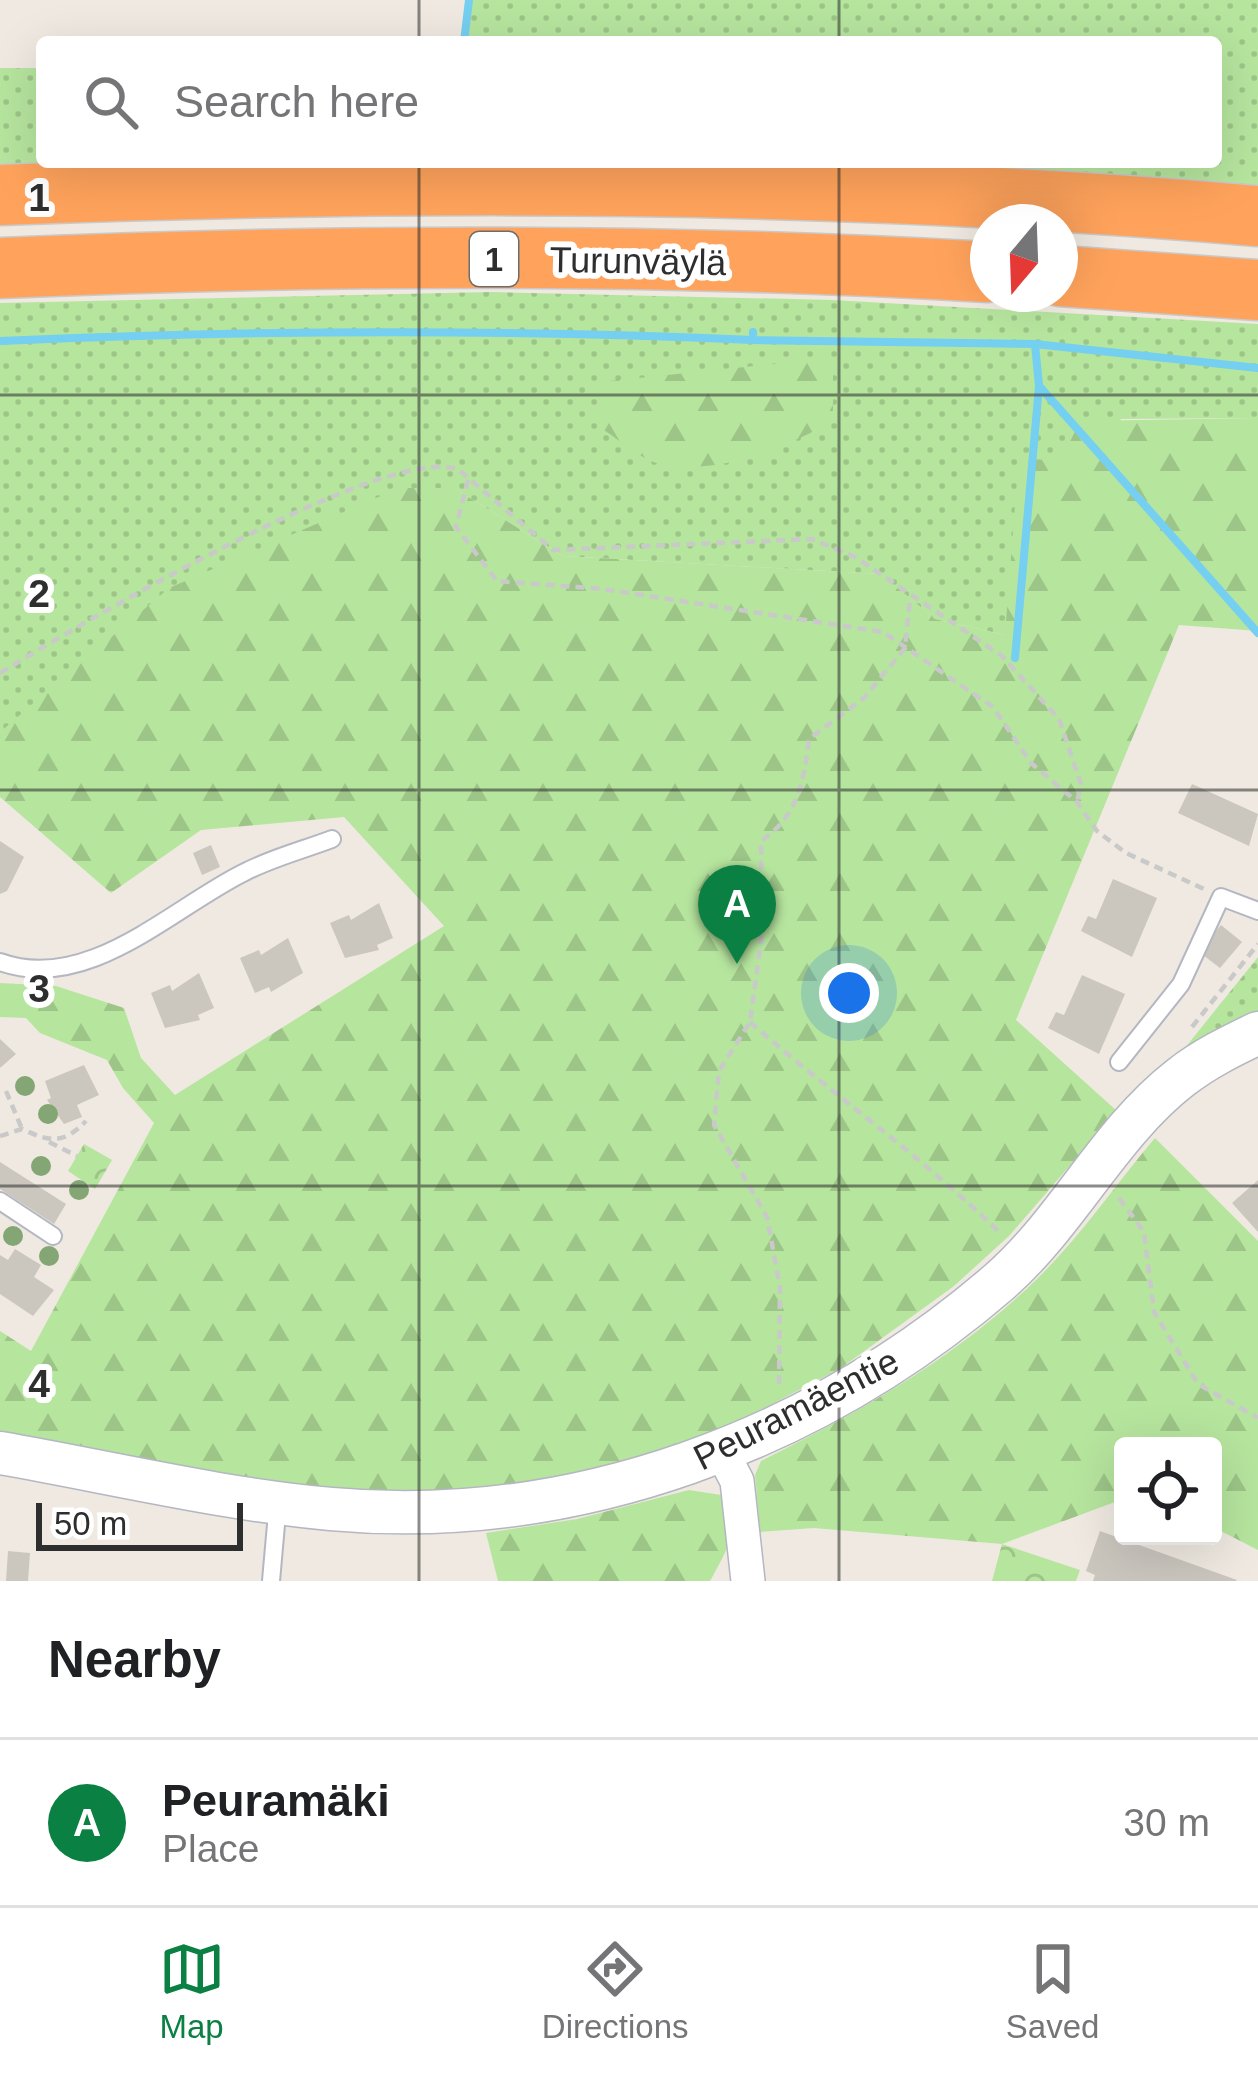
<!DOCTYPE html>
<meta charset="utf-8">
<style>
:root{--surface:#fff;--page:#f2f2f2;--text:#202124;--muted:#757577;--line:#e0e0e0;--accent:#0b8043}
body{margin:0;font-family:Helvetica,sans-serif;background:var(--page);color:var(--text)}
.controls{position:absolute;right:36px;bottom:36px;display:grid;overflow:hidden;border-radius:12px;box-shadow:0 12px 48px #0002}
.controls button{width:108px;height:108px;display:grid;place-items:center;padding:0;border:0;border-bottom:3px solid var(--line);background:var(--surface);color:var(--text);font:60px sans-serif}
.compass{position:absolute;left:970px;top:204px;width:108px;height:108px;border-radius:50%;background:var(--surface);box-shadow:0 12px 48px #0002;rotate:199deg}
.scale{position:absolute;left:36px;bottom:30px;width:207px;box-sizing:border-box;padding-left:12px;border:6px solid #2e2e2e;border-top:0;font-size:33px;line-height:42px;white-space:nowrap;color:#2e2e2e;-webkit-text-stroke:9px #fff;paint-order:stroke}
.you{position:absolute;left:849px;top:993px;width:42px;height:42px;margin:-30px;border:9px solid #fff;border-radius:50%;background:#1a73e8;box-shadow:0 0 0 18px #1a73e833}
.badge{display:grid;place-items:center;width:78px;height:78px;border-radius:50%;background:var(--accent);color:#fff;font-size:39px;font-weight:700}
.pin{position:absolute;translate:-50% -99px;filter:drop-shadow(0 3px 6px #0008)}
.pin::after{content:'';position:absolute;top:63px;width:42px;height:36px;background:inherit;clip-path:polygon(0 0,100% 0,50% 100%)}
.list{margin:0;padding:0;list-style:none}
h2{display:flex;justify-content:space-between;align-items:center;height:156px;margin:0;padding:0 48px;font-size:51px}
h2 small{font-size:39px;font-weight:400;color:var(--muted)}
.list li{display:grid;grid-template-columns:78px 1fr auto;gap:36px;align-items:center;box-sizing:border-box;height:168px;padding:0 48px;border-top:3px solid var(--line)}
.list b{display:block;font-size:45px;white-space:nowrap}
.list p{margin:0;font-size:39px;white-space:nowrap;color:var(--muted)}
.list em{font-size:39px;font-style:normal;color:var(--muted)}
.icon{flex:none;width:66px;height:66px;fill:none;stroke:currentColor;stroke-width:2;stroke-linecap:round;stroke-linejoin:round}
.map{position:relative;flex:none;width:1258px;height:1581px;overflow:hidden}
.search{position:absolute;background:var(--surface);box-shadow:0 12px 48px #0002;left:36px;right:36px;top:36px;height:132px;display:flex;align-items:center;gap:30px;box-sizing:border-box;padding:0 42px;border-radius:12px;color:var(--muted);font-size:45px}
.sheet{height:324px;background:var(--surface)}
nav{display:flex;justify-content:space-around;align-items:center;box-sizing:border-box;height:168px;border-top:3px solid var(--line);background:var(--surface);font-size:33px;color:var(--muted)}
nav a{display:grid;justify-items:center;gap:6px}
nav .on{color:var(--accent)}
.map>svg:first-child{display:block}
</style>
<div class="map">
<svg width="1258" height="1581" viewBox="0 0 1258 1581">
<defs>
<pattern id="grass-dots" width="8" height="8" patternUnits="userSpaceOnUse" patternTransform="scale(3)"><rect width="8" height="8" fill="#b6e59e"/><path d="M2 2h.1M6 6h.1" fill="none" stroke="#9dc588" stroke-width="1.8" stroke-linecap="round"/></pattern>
<pattern id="forest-firs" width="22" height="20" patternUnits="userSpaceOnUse" patternTransform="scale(3)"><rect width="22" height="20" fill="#b6e59e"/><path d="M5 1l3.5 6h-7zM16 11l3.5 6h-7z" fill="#9dc588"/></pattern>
<pattern id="park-crowns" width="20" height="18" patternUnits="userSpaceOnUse" patternTransform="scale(3)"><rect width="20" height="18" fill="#b6e59e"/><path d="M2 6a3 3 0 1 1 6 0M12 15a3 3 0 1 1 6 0" fill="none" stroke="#9dc588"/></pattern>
</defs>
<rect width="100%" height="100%" fill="#efe9e1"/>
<g fill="url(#grass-dots)">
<polygon points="467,0 1258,0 1258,197 0,176 0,68 42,68 42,162 1216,162 1216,42 463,42"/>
<polygon points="491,292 832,300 1258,324 1258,418 1121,419 1005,635 935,619 880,574 563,556 454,488 0,732 0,303"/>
<polygon points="1258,957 1258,1020 1168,1069"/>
</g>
<g fill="url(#forest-firs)">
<path d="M833,358V421C783,449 719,475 660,464C641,460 619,439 602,429L600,382Z"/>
<polygon points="1258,418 1258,631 1179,625 1016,1020 1117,1111 1009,1236 954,1286 841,1368 709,1437 527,1490 350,1500 0,1440 0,1331 31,1351 154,1123 123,1088 107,1060 40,1033 26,1018 0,1017 0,983 56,986 124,1008 141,1058 175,1095 444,926 344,817 201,830 111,893 0,797 0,732 169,588 399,488 454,488 563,556 881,574 935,619 1005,635 1018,467 1065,452 1080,421"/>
<path d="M1155,1138L1258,1241V1550L1213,1527V1446H1123V1499L1002,1544L814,1528L760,1532L755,1475L761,1461C860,1412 957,1357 1037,1279C1080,1237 1116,1184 1155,1138Z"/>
<path d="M689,1490L721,1495C742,1528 727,1550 710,1581H498L486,1533L577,1519Z"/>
</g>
<g fill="url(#park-crowns)">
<polygon points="84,1144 112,1160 95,1189 68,1171"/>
<polygon points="1002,1544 1080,1570 1076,1581 992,1581"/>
</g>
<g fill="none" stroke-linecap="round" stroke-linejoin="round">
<g stroke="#75cff0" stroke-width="8">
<polyline points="464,42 469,0"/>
<polyline points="753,332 753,340 1035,344 1039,386 1015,658"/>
<path d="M0,341C251,330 502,329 753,340"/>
<polyline points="1035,344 1258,368"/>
<polyline points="1040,387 1258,633"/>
</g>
</g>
<g fill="#cbc7bf">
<polygon points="1192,784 1258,814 1249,846 1178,813"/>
<polygon points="0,841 24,857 7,891 0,894"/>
<polygon points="211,845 220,867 202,875 193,853"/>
<polygon points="1113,879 1157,898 1132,957 1081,931 1088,916 1096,919"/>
<polygon points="379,903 393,938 377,945 379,950 345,958 330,923 349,915 351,920"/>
<polygon points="1221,925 1242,942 1220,968 1199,952"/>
<polygon points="288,938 303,973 271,992 269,987 255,993 240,958 259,950 261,955"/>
<polygon points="199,973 214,1008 198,1015 200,1020 165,1028 151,993 170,985 172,991"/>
<polygon points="1082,975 1125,994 1099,1054 1048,1028 1056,1012 1064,1015"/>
<polygon points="0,1039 16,1054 0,1068"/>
<polygon points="84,1065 99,1095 77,1105 82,1117 64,1124 47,1100 51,1098 45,1081"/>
<polygon points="0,1162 66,1204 54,1224 0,1189"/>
<polygon points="1258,1180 1258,1232 1232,1203"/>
<polygon points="15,1249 41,1265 34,1277 54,1290 33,1316 0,1294 0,1255 8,1260"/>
<polygon points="1100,1531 1237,1580 1236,1581 1093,1581 1095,1575 1086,1571"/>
<polygon points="8,1551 30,1553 28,1581 6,1581"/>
</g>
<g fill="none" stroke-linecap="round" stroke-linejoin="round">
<g stroke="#b4b7c1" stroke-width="20">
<g id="service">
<path d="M0,962C88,994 173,907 245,872C272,858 303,850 332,839"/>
<polyline points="1119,1062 1181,984 1221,897 1258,911"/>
<polyline points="0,1201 53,1236"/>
<polyline points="271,1581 278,1502"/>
</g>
</g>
<g stroke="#b4b7c1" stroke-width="36">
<polyline id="minor" points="723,1454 737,1481 748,1581"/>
</g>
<g stroke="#b4b7c1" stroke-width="45">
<path id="tertiary" d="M0,1453C109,1472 220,1499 331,1509C575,1531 816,1440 999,1282C1067,1223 1109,1133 1180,1078C1204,1059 1231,1046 1258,1033"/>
</g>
<g stroke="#c9c9c9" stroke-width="63">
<g id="motorway">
<path d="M0,195C419,179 840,180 1258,216"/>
<path d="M0,268C329,254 659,253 988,272"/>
<polyline points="1060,276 1258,290"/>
</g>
</g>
<g stroke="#c9c9c9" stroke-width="4.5" stroke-dasharray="9 6" stroke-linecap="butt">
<polyline points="468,480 456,527 497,581 603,589 883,632 993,707 1031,763 1077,802 1097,831 1126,853 1204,889"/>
<path d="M0,673C72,629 390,440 459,470L553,550L812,539L855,557L1002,656L1059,719L1081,784L1077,802"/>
<path d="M750,1022C833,1095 923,1157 1001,1234"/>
<polyline points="1192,1027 1258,944"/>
<polyline points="6,1091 22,1129"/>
<path d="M0,1136L22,1129C50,1142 63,1145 86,1121"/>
<polyline points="49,1142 77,1156"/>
<polyline points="1119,1198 1144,1232 1154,1312 1198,1384 1258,1418"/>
<path d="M779,1384L780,1287L767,1217L714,1125L719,1071L750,1022L762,934L761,841C798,816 804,782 809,739L864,698L905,648L910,599"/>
</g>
<use href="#service" stroke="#fff" stroke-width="16"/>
<use href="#minor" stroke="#fff" stroke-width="33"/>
<use href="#tertiary" stroke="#fff" stroke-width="42"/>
<use href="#motorway" stroke="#ffa35c" stroke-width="60"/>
</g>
<g fill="#84a574">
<circle cx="25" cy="1086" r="10"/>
<circle cx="48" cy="1114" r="10"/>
<circle cx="41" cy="1166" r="10"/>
<circle cx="79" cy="1190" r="10"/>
<circle cx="13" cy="1236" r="10"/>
<circle cx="49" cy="1256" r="10"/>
</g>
<path fill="none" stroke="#2e2e2e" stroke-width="3" stroke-opacity="0.55" d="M419,0V42M839,0V42M419,162V1581M839,162V1581M0,395H1258M0,790H1258M0,1186H1258"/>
<g text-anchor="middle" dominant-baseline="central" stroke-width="12" stroke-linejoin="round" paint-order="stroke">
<rect fill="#fff" stroke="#6d6d6d" stroke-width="3" x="470" y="232" width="48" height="54" rx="9"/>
<g font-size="33" font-weight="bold" fill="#2e2e2e">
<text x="494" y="259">1</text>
</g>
<g font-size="36" fill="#2e2e2e" stroke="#fff">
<text transform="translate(638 261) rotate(1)">Turunväylä</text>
<text transform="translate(796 1409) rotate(-27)">Peuramäentie</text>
</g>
</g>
<g font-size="39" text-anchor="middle" font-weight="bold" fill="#2e2e2e" stroke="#fff" stroke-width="12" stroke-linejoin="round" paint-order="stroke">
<text x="39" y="211">1</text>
<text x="39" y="607">2</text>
<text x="39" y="1002">3</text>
<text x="39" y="1397">4</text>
</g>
</svg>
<div class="controls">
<button><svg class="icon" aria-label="locate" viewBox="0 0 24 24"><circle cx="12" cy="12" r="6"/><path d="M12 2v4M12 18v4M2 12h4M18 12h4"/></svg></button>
</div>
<svg class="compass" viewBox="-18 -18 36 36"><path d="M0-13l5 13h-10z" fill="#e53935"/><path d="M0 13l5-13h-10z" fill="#757577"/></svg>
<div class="scale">50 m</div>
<div class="you"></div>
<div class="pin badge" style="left:737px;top:964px">A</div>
<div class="search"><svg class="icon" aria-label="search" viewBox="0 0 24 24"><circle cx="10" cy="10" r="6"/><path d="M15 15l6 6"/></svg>Search here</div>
</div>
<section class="sheet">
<h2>Nearby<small></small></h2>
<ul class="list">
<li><span class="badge">A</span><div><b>Peuramäki</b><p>Place</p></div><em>30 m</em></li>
</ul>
</section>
<nav>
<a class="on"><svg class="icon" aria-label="map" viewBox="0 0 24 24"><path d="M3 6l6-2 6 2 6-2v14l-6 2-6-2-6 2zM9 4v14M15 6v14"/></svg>Map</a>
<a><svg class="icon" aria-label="directions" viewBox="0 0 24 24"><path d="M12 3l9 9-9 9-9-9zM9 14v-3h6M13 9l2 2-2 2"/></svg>Directions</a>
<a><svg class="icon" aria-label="saved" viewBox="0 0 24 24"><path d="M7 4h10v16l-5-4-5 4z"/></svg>Saved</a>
</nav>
